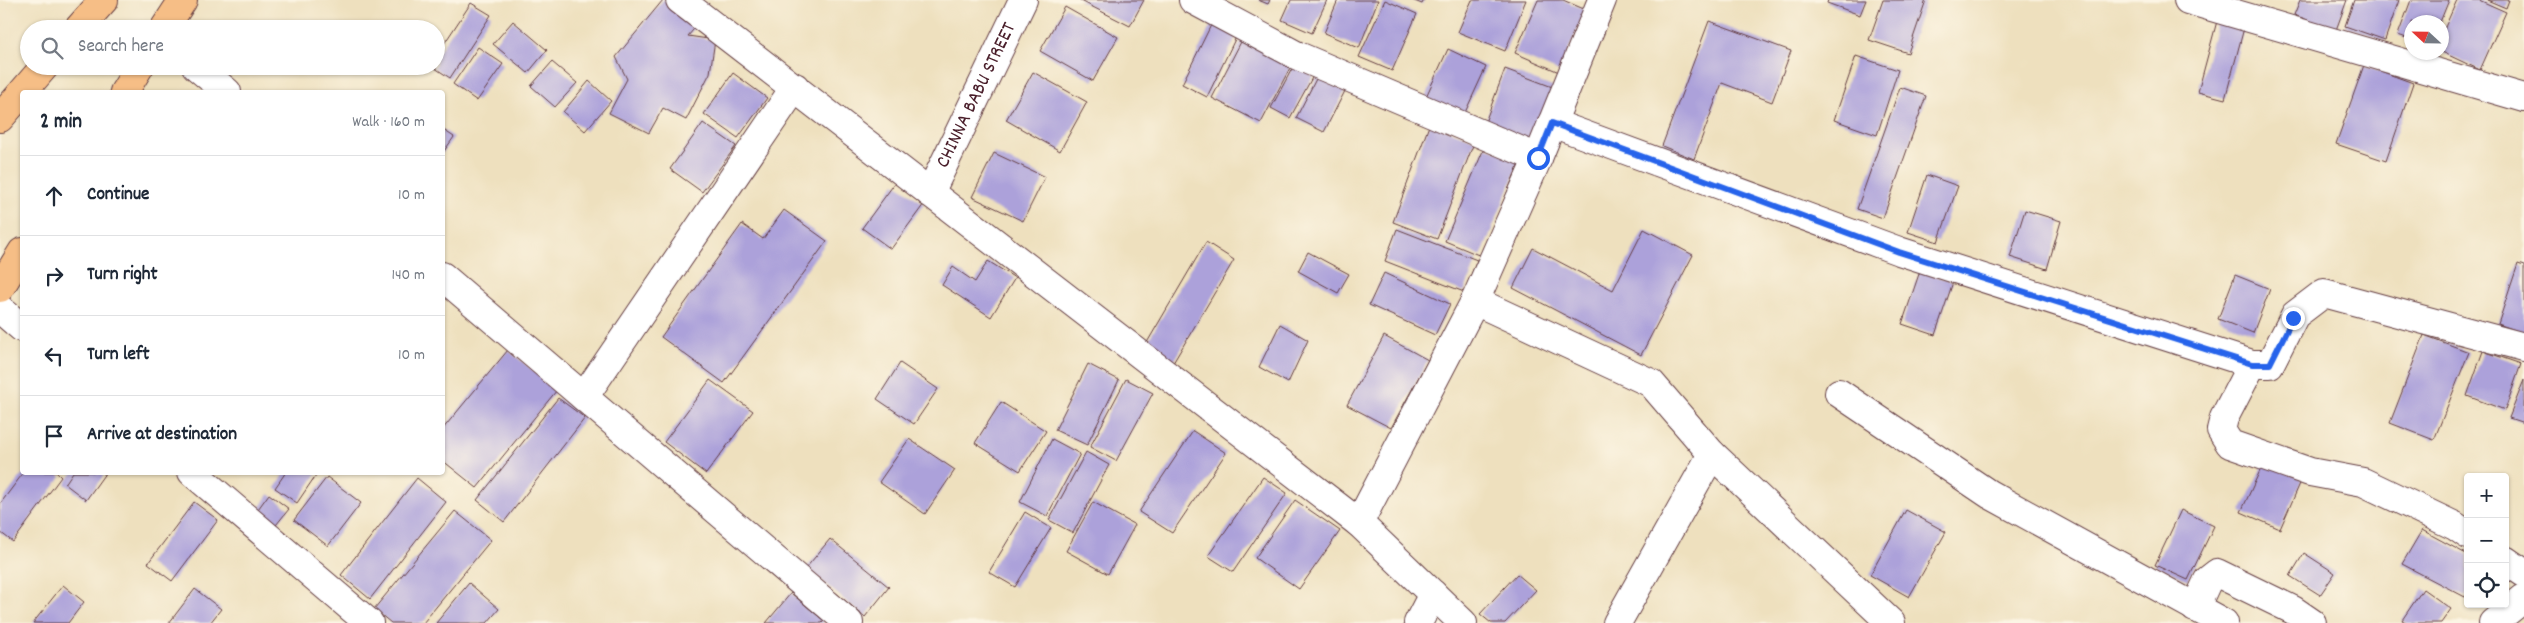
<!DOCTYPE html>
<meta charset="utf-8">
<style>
:root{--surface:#fff;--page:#f6f6f7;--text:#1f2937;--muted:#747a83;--line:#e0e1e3}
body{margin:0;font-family:Dekko,sans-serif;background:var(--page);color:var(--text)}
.controls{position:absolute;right:15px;bottom:15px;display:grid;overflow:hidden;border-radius:5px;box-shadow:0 1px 4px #0004}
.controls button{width:45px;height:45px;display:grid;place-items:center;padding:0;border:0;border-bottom:1px solid var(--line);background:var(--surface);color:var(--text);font:25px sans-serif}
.compass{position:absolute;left:2404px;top:15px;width:45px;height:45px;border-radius:50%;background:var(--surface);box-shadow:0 1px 4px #0004;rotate:292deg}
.stop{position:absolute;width:15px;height:15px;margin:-11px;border:4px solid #2563eb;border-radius:50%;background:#fff}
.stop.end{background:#2563eb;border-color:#fff;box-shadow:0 1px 5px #0008}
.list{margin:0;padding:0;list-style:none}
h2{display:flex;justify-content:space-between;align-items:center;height:65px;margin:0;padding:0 20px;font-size:21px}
h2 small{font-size:16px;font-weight:400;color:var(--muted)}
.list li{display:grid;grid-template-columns:32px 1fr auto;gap:15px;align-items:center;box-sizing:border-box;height:80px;padding:0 20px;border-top:1px solid var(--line)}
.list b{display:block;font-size:19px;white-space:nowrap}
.list em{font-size:16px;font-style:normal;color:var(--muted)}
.icon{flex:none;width:28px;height:28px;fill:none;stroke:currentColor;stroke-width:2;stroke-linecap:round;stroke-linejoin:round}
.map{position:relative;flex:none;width:2524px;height:623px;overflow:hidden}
.search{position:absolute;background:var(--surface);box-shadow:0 1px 4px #0004;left:20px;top:20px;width:425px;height:55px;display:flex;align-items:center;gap:12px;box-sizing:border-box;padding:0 18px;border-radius:28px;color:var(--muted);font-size:19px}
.panel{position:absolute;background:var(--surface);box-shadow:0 1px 4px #0004;left:20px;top:90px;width:425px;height:385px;border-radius:5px}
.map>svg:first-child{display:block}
</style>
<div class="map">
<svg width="2524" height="623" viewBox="0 0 2524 623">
<rect width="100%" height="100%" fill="#fcf5e5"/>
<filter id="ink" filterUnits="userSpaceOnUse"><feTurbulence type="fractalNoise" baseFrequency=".02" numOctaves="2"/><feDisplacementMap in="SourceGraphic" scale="10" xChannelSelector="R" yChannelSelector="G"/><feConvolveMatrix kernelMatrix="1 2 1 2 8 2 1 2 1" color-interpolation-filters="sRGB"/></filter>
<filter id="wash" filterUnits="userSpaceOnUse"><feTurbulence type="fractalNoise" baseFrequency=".0096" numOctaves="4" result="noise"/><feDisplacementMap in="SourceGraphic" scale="20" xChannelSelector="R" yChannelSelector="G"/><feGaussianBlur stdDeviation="1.12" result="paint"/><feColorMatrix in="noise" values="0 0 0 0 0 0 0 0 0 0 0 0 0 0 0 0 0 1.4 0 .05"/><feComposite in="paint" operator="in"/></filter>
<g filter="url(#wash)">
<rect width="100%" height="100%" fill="#eee0be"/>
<g id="blocks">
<g fill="#aca1da">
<polygon points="663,0 668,0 698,24 688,36 715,40 710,73 686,120 663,108 649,133 609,113 627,79 616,57"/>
<polygon points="1079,0 1144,0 1130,26"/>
<polygon points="1258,0 1270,0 1268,4"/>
<polygon points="1291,0 1327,0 1312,33 1282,20"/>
<polygon points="1338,0 1378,0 1359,48 1324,33"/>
<polygon points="1385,0 1417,14 1392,71 1359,57"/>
<polygon points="1412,0 1424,0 1422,4"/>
<polygon points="1472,0 1526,0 1505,51 1458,32"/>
<polygon points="1538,0 1563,0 1586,10 1559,72 1515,53"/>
<polygon points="1828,0 1866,0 1860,15 1827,3"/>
<polygon points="1883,0 1926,0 1908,53 1869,40"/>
<polygon points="2300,0 2347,0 2336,30 2294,15"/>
<polygon points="2354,0 2399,0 2385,40 2345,26"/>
<polygon points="2411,0 2449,0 2440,22 2412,22 2412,40 2398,35"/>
<polygon points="2457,0 2479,0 2506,12 2480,70 2442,52 2442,34"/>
<polygon points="2487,0 2509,0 2506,8"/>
<polygon points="471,3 491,15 450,78 432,66 436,66 436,56"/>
<polygon points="1065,7 1118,37 1093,81 1040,51"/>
<polygon points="513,21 547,50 528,73 493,44"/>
<polygon points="1709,21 1791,51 1772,102 1722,83 1694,159 1662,146"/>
<polygon points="2217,21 2244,28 2225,99 2198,92"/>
<polygon points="1212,23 1237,35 1207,97 1182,84"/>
<polygon points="1244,36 1293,62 1261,123 1212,98"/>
<polygon points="478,47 503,64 477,101 453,84"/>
<polygon points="1448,49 1486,67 1462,119 1424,101"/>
<polygon points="1856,56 1898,70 1877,135 1834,120"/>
<polygon points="552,62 577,83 555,107 531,86"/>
<polygon points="1294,65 1313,76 1290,118 1271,108"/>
<polygon points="2364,65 2413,83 2386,161 2336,144"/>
<polygon points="1505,69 1555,88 1534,144 1484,125"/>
<polygon points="1033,72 1087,102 1060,151 1006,120"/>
<polygon points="733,73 767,98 738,138 704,114"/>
<polygon points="1317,77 1345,91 1324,132 1296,118"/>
<polygon points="589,81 611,101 585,131 563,112"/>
<polygon points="1900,87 1926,96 1883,218 1857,209"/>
<polygon points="703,123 736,146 702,192 670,169"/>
<polygon points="1430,123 1475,140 1437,239 1393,222"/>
<polygon points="442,129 454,137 442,154"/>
<polygon points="1485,146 1520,161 1481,256 1445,241"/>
<polygon points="994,153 1045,177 1023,221 972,197"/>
<polygon points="1927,175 1958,186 1938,242 1908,232"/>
<polygon points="895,183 924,204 891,249 862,228"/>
<polygon points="784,210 827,241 724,383 661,337 742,224 763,239"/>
<polygon points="2025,210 2061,221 2047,269 2010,257"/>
<polygon points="1397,229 1477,260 1464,292 1385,261"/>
<polygon points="1644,229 1693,255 1641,355 1513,288 1533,248 1613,290"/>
<polygon points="1206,242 1234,260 1173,363 1145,346"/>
<polygon points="1308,252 1349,274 1338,293 1298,271"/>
<polygon points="988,261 1015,278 991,317 942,285 953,267 975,282"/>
<polygon points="2518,264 2524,266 2524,333 2498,324"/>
<polygon points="1920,271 1953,282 1935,335 1902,324"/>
<polygon points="1384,273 1450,304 1435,335 1369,305"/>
<polygon points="2235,275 2270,289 2253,333 2218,319"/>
<polygon points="1280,324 1308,340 1288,383 1259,367"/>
<polygon points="2424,335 2469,352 2434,440 2390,423"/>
<polygon points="1384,336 1428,360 1391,428 1347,405"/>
<polygon points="508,350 557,390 477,488 442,460 442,430"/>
<polygon points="2483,351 2521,364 2505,410 2467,396"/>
<polygon points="900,363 938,389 914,424 877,399"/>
<polygon points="1088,364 1119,380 1087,445 1055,430"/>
<polygon points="1126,379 1153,393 1116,461 1090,447"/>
<polygon points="710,380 753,411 706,474 664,442"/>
<polygon points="2524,380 2524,423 2509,418"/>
<polygon points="558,398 585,418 504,522 477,500"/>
<polygon points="1001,402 1046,431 1020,471 975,443"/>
<polygon points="1193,431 1226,453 1172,533 1139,512"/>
<polygon points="909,439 955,470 925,514 879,482"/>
<polygon points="1052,439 1080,454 1047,516 1020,502"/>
<polygon points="1086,452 1109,465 1073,533 1049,520"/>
<polygon points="2264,462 2302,479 2280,529 2241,512"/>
<polygon points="24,472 56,472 61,477 13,542 0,532 0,504"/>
<polygon points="73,472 106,472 86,500 65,484"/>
<polygon points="286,472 318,472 297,503 275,488"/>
<polygon points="327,477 361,503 328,546 294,520"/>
<polygon points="1263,477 1287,493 1233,572 1208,556"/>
<polygon points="417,478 446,502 370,599 341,575"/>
<polygon points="269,494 289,509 272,530 253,516"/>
<polygon points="1295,500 1340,531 1299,589 1255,558"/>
<polygon points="194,502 218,520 172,581 148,563"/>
<polygon points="1093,502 1135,525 1108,574 1066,551"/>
<polygon points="1906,510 1946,532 1909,597 1870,575"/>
<polygon points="2181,510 2214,526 2188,580 2155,565"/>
<polygon points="455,511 491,540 423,623 391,623 374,609"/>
<polygon points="1025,512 1051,528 1015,587 989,572"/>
<polygon points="2422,530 2468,555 2468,593 2465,597 2402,564"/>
<polygon points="830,539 889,587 865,617 806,568"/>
<polygon points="2304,553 2335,573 2320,595 2290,576"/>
<polygon points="1517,574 1536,590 1505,623 1491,623 1480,614"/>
<polygon points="469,583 499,609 487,623 436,623"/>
<polygon points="63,585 84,602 68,623 33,623"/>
<polygon points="195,589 221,609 210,623 169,623"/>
<polygon points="2423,589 2451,609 2441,623 2407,623 2402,620"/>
<polygon points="791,593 824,621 822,623 766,623"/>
</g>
</g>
</g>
<g filter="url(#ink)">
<use href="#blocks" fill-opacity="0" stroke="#633c41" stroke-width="1"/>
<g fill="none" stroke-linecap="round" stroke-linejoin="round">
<g stroke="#633c41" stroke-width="30">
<g id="street">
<polyline points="680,0 1359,523 1463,623"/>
<polyline points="1193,0 1296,55 1538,158"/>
<polyline points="2188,0 2524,98"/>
<polyline points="196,66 227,92"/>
<polyline points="1552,123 1899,251 2252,364 2224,418 2221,430 2230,444 2310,472 2363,482 2455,526 2468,535"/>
<path id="s1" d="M930,193L1023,0"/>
<polyline points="442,276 849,623"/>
<polyline points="1475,301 1651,383 1712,454 1891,623"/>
<polyline points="0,309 22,328"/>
<polyline points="2252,364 2270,364 2295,315 2324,293 2524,347"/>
<polyline points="1839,393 1989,494 2224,623"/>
<polyline points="584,397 795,87"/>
<polyline points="192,472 369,623"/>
<polyline points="1359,523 1475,301 1538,158 1602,0"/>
<polyline points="2505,560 2524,573"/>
<polyline points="2195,608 2208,580 2217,573 2293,610 2312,623"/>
<polyline points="1418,623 1433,594"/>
<polyline points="1617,623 1712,454"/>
<polyline points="2493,623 2524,598"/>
</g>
</g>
<g stroke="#633c41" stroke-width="30">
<g id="primary">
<polyline points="78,29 104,0"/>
<polyline points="164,29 183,0"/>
<polyline points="124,92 140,66"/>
<polyline points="0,118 45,66"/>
<polyline points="0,288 22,252"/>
</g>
</g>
<use href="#street" stroke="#fff" stroke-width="28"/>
<use href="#primary" stroke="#f6be86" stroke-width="28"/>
</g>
</g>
<g fill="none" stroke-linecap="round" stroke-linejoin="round" filter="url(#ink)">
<polyline stroke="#2563eb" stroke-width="6" points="1538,158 1552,123 1899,252 2252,364 2270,364 2293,318"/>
</g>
<g text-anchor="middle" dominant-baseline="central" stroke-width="4" stroke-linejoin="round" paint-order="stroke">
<g font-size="20" fill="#4a1f2b" stroke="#fcf5e5">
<text stroke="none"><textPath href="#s1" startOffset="108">CHINNA BABU STREET</textPath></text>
</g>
</g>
</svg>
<div class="controls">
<button>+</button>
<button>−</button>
<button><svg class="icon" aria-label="locate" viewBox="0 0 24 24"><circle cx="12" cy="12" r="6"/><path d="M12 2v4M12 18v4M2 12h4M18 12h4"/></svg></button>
</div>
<svg class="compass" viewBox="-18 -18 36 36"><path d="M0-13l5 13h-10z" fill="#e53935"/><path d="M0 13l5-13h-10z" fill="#747a83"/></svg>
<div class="stop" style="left:1538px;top:158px"></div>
<div class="stop end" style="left:2293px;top:318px"></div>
<div class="search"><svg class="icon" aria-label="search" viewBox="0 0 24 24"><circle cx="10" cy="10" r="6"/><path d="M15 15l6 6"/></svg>Search here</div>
<section class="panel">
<h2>2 min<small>Walk · 160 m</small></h2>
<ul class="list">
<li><svg class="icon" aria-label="ahead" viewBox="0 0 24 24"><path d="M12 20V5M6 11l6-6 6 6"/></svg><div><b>Continue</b></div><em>10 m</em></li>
<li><svg class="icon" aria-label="right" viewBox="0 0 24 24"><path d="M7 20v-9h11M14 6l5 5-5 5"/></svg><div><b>Turn right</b></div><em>140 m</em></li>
<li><svg class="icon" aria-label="left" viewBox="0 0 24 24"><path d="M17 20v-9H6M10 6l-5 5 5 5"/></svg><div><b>Turn left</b></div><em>10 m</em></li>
<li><svg class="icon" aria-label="arrive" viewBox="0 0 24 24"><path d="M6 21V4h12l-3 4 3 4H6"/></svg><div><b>Arrive at destination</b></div></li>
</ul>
</section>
</div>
